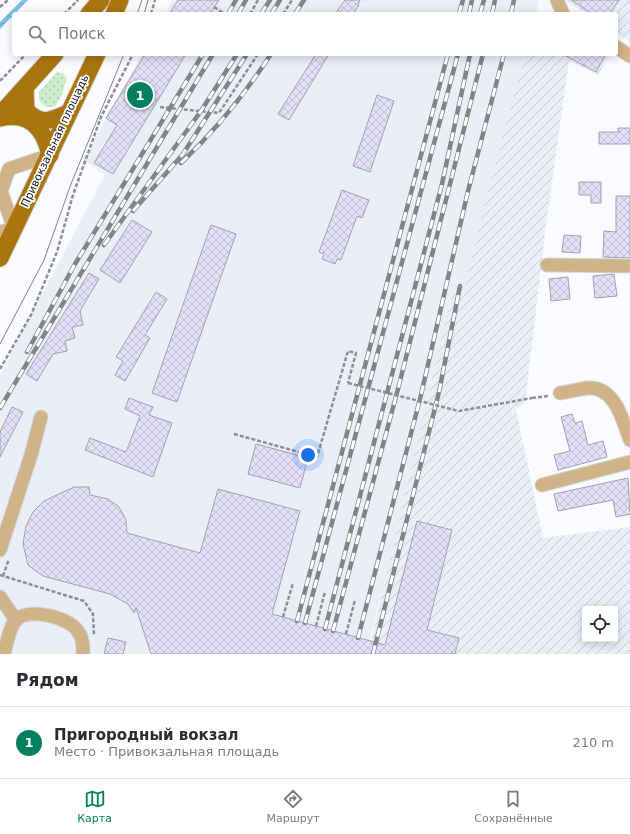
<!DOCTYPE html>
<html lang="ru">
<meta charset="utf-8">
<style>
:root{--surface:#fff;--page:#f2f2f3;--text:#2b2b33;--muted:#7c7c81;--line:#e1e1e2;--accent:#048060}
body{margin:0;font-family:"DejaVu Sans",sans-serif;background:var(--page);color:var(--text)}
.controls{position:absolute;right:12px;bottom:12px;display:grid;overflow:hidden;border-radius:4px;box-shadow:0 2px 10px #0003}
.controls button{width:36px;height:36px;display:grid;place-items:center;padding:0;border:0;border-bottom:1px solid var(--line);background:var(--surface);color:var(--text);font:20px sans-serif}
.you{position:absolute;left:308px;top:455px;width:14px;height:14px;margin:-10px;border:3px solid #fff;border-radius:50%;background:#1a73e8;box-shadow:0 0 0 6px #1a73e833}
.badge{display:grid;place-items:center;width:26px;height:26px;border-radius:50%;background:var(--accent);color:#fff;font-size:13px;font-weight:700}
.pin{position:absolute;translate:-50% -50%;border:2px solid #fff;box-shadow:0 1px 4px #0006}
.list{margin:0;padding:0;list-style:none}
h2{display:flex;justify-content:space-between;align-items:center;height:52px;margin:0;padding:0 16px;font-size:17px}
h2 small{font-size:13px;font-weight:400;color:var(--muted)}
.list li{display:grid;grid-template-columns:26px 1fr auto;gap:12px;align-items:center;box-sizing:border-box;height:72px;padding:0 16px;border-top:1px solid var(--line)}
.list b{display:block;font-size:15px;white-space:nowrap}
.list p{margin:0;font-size:13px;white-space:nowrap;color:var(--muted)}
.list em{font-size:13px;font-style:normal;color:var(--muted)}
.icon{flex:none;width:22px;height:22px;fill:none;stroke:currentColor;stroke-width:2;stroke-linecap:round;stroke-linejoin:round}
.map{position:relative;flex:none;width:630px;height:654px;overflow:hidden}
.search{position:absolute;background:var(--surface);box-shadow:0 2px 10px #0003;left:12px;right:12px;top:12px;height:44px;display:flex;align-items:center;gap:10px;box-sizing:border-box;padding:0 14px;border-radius:4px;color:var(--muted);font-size:15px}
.sheet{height:124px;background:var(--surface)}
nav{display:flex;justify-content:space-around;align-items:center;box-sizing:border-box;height:56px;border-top:1px solid var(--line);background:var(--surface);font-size:11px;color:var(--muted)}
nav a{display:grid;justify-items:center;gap:2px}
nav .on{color:var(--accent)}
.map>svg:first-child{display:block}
</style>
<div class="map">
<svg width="630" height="654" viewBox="0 0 630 654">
<defs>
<pattern id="industrial-furrows" width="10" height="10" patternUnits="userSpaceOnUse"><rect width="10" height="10" fill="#e9eef7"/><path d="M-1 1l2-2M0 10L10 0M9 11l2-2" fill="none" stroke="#c7cbd3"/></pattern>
<pattern id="grass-dots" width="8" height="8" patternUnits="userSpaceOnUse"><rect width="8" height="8" fill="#ccedca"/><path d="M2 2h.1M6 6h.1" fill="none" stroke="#aecaad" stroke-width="1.8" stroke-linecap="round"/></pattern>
<pattern id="water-waves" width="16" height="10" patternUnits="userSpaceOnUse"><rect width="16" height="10" fill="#7dc1e4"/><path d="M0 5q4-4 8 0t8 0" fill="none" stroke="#6ba5c3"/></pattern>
<pattern id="building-cross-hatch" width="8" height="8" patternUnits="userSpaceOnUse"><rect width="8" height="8" fill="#e4dff8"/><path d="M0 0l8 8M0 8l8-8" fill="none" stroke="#c3bed4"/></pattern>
</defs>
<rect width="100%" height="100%" fill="#f9fbff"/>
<g fill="#e9eef7">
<polygon points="173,0 539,0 536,14 165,14"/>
<polygon points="142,54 525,54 465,287 454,285 396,538 366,654 0,654 0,375 105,174 83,160"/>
</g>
<g fill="url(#industrial-furrows)" fill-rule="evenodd">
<polygon points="564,0 630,0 630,41 616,33 616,14 586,14"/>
<path d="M525,54H610L598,75L569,61L547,217L525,403L516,410L543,538L630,527V654H368L454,285L465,287L484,207ZM585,609H615V639H585Z"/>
</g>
<polygon fill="url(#grass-dots)" points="57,72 63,73 67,78 61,97 55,107 46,107 39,101 39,92"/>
<polygon fill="url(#water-waves)" points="22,0 28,0 0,29 0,22"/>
<g fill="url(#building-cross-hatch)" stroke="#a1a0aa">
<polygon points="178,0 219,0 210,14 169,14"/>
<polygon points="345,0 360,0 358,4 359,5 353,14 335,14"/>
<polygon points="571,0 619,0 610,14 592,14"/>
<polygon points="145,54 186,54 113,174 94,163 117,125 106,118"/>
<polygon points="316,54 329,54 289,120 278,114"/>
<polygon points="562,54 606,54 596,72"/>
<polygon points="377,95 394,101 370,172 353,166"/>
<polygon points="618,128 630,128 630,144 599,144 599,132 619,132"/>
<polygon points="579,182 601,182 601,203 591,203 591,195 579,195"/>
<polygon points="342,190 369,200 362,218 357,216 341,260 337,259 335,264 322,259 324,254 319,252"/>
<polygon points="616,196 630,196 630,258 603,257 604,231 616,232"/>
<polygon points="132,220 152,232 120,283 100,270"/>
<polygon points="211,225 236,234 177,402 152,393"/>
<polygon points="564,235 581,236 580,253 562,252"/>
<polygon points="89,273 99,279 80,311 83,325 72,327 75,338 65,341 67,351 53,354 37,381 26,374"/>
<polygon points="614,274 617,296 595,298 593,276"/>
<polygon points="568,277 570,299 551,301 549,279"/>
<polygon points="156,292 167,299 145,335 150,338 125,381 115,375 123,361 116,357"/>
<polygon points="129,398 153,407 149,415 172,423 153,477 85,450 90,438 126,452 140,416 125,409"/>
<polygon points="12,407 23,412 0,457 0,432"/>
<polygon points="572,414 575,423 582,421 588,445 603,441 607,457 558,470 554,455 570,451 561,417"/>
<polygon points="256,444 308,458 300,488 248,474"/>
<polygon points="628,478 630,514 616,517 613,500 558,511 554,494"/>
<polygon points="74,487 89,487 90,495 108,499 119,507 126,520 127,533 200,553 218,489 300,511 272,614 385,645 417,521 452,530 427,630 459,638 455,654 151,654 136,608 134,613 128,604 110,594 43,576 28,565 23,544 26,526 33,512 44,501"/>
<polygon points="108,638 126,642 123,654 104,654"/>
</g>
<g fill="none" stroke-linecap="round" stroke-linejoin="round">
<g stroke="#d4d6da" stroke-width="15">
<g id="minor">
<polyline points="557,0 563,14"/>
<polyline points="616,47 630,56"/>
<polyline points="0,232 14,229 1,191 9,169 50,155"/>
<polyline points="547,265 630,266"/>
<path d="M560,393C569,392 579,389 588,388C615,386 623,421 630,440"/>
<polyline points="542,485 630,462"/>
<polyline points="0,550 31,455 41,417"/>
<polyline points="0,597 16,620"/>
<path d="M4,654C7,644 9,626 17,619C30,608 67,617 77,630C83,637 83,646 83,654"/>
</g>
</g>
<g stroke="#d4d6da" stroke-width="19">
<g id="major">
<polyline points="89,14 101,0"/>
<polyline points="114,14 120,0"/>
<path d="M25,88L26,110C41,126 50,121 68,113"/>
<polyline points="0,115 55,54"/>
<path d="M0,118C29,111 44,128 50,155"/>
<polyline points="0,258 97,54"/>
</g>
</g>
<g stroke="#8c8e92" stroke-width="2.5" stroke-dasharray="4 2" stroke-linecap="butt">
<polyline points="0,7 8,0"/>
<polyline points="214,7 225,14"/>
<polyline points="64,14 78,0"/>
<polyline points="151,14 155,0"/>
<polyline points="250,14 258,0"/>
<polyline points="283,14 292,0"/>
<polyline points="0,81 26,54"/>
<polyline points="160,107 219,113 258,54"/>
<polyline points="0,369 31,315 57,252 73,195 101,117 133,54"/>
<polyline points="532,398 548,396"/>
<polyline points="234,434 317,457 348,351 356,353 348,383"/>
<polyline points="0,575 84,601 93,614 94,636"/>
<polyline points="3,576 9,559"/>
<polyline points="283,617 293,583"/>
<polyline points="316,626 325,592"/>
<polyline points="346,634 355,600"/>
</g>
<use href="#minor" stroke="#d1b38a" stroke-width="13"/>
<use href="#major" stroke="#ab750e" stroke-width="17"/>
<g stroke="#828488" stroke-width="1">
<polyline points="137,14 142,0"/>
<polyline points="144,14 148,0"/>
<polyline points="0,344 44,260 71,184 124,54"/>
</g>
<g stroke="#828488" stroke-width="4.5">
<g id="rail">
<polyline points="228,14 236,0"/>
<polyline points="238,14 246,0"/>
<polyline points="261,14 270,0"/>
<polyline points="271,14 280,0"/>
<polyline points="295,14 304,0"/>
<polyline points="459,14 463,0"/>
<polyline points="469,14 472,0"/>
<polyline points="480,14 484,0"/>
<polyline points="492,14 495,0"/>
<polyline points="511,14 514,0"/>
<path d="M181,163C216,130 245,94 271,54"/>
<polyline points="133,211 183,154 247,54"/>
<polyline points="104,245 201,111 237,54"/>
<polyline points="27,352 75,264 203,54"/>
<polyline points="0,408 213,54"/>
<polyline points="297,621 448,54"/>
<polyline points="305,623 458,54"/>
<polyline points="325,629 442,184 470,54"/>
<polyline points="333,631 398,389 483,54"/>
<polyline points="358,638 421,395 468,191 504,54"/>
<polyline points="373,654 439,392 460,286"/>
</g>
</g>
<use href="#rail" stroke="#fff" stroke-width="3" stroke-dasharray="9" stroke-linecap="butt"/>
<polyline stroke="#8c8e92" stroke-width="2.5" stroke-dasharray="4 2" stroke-linecap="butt" points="348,383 459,411 532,398"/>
</g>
<g text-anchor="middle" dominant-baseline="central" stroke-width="3.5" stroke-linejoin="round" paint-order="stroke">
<g font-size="11" fill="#131519" stroke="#fff">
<text transform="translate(55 141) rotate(-65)">Привокзальная площадь</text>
</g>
</g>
</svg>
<div class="controls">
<button><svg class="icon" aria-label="locate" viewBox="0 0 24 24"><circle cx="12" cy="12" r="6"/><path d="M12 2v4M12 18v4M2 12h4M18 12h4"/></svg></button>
</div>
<div class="you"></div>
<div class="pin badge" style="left:140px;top:95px">1</div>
<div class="search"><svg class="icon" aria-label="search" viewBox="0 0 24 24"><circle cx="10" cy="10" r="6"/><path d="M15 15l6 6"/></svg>Поиск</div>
</div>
<section class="sheet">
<h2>Рядом<small></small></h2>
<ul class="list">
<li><span class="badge">1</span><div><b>Пригородный вокзал</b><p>Место · Привокзальная площадь</p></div><em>210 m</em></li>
</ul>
</section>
<nav>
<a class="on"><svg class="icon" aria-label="map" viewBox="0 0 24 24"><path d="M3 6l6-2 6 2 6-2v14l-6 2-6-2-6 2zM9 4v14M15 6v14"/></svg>Карта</a>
<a><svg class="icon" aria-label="directions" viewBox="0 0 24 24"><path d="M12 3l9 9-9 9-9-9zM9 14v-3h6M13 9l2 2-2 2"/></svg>Маршрут</a>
<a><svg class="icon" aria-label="saved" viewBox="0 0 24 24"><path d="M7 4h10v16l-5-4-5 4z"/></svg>Сохранённые</a>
</nav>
